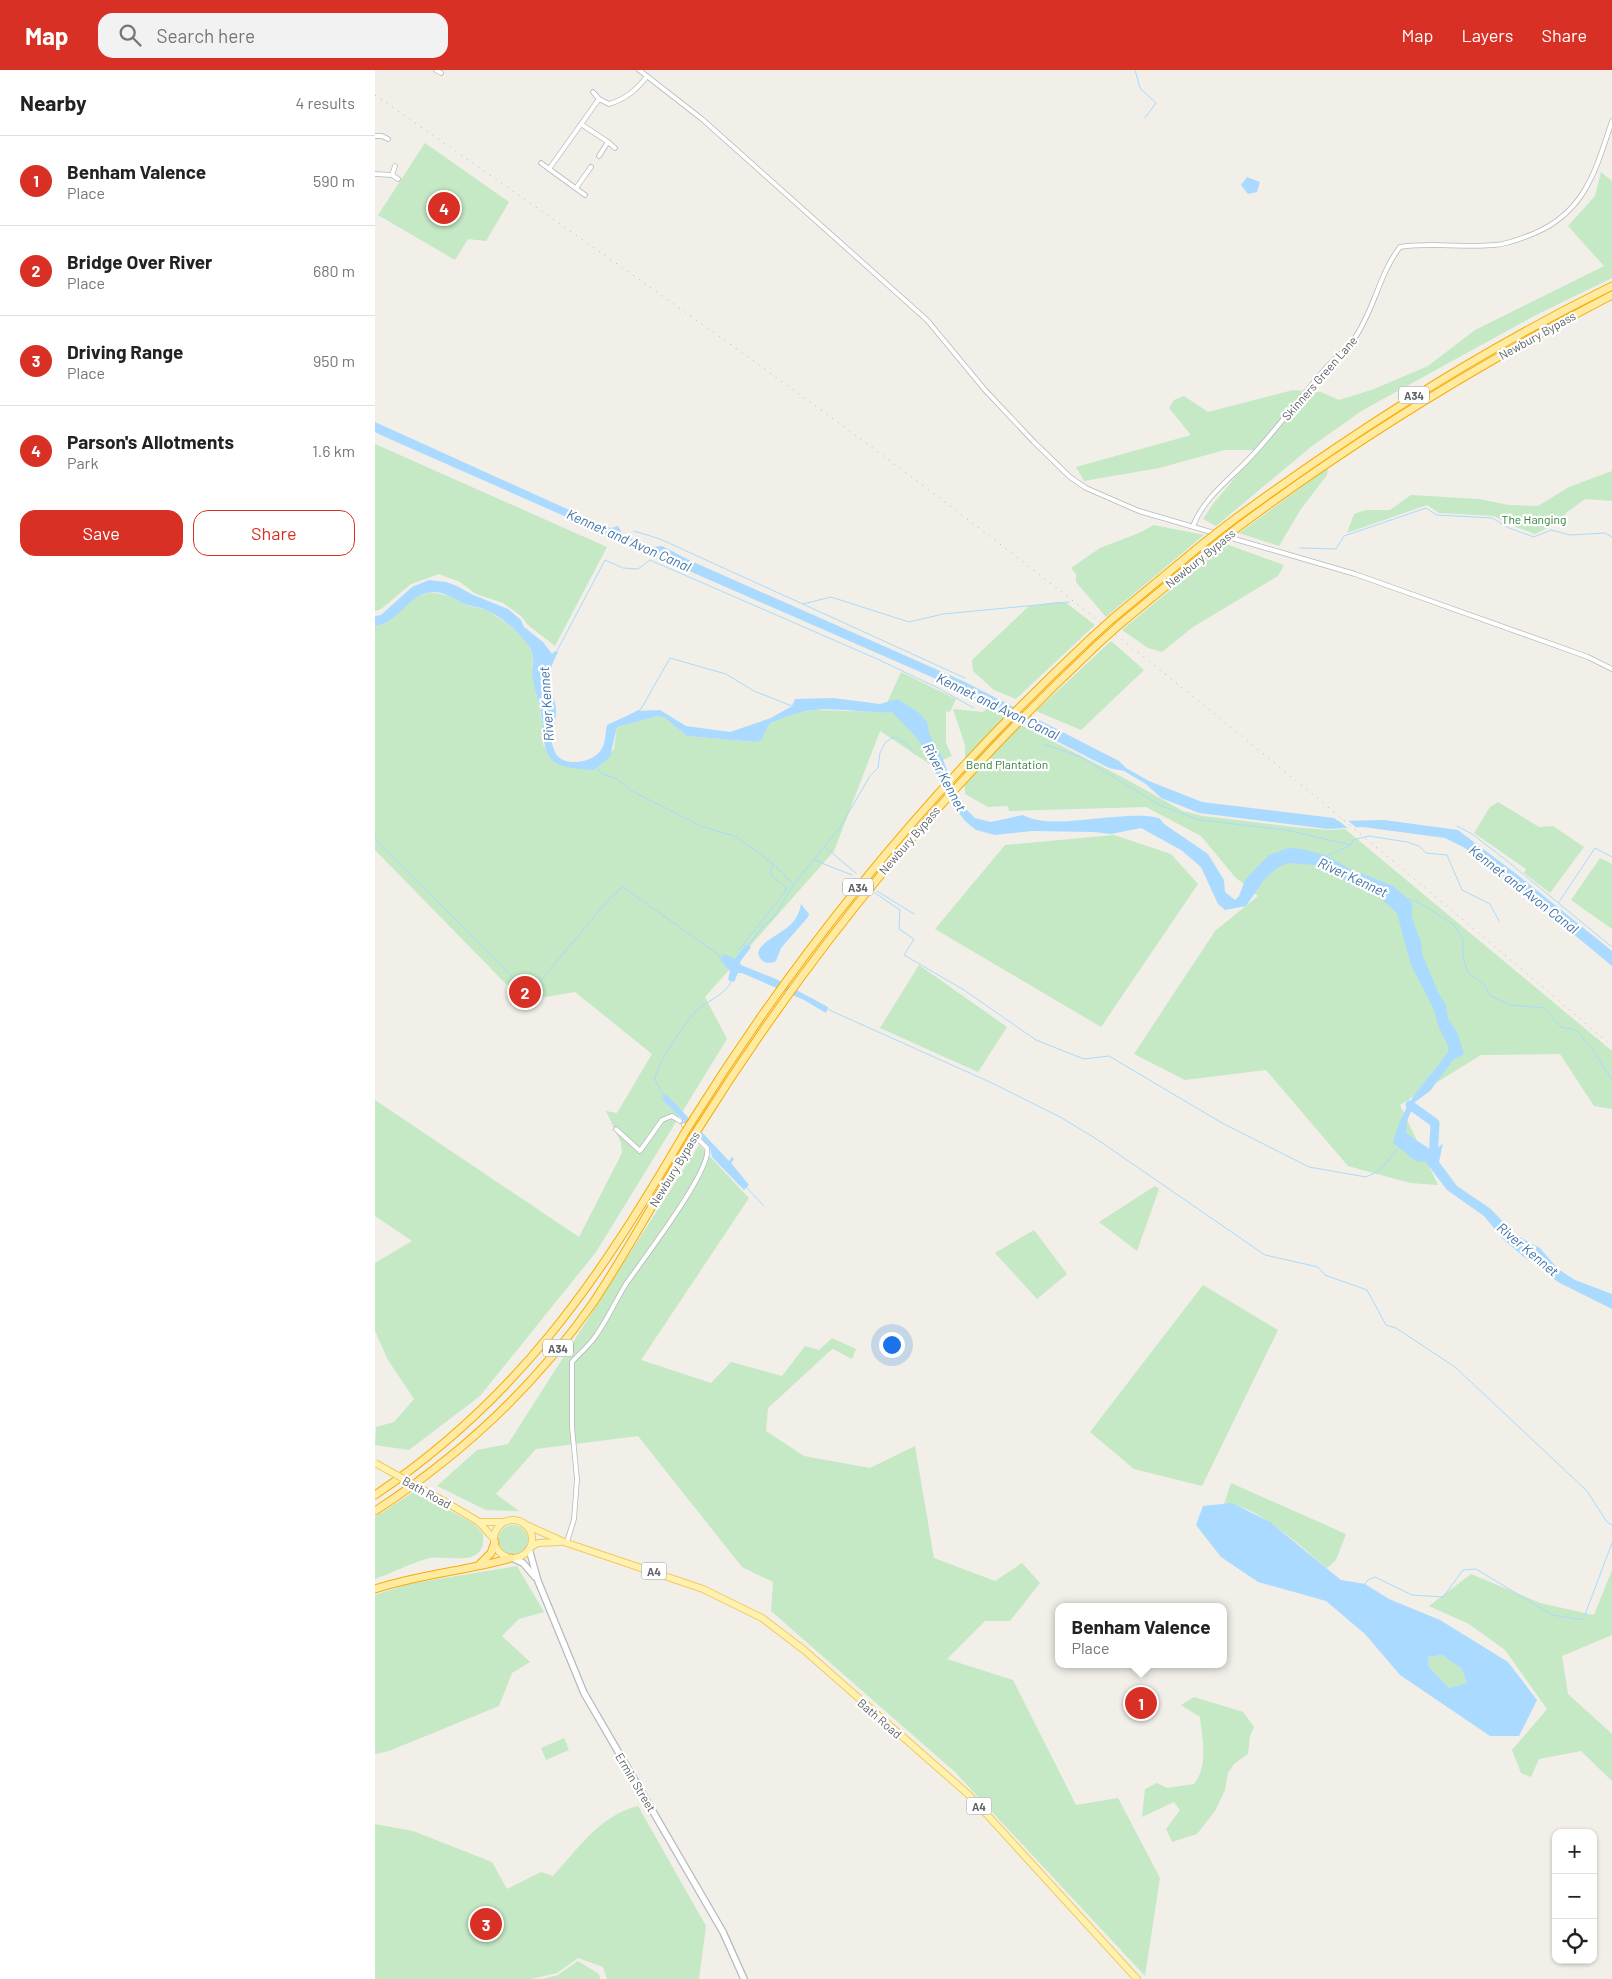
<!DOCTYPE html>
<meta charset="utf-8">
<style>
:root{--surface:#fff;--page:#f2f2f2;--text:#222;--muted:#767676;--line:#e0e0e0;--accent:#d93025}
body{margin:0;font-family:Barlow,sans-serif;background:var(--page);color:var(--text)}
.controls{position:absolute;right:15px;bottom:15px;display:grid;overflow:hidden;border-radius:10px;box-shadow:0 1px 4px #0004}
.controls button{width:45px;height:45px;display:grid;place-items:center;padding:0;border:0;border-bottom:1px solid var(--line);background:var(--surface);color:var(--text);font:25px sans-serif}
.you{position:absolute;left:516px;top:1274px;width:18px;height:18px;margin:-12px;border:4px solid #fff;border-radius:50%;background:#1a73e8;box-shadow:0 0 0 8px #1a73e833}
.badge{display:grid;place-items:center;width:32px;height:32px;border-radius:50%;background:var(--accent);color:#fff;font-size:16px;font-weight:700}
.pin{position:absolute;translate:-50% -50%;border:2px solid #fff;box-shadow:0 1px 5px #0006}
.popup{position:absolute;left:680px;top:1533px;width:172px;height:65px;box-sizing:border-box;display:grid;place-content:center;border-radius:10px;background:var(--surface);filter:drop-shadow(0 1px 4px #0005);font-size:16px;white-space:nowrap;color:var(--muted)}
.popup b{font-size:19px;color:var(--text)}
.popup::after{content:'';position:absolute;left:50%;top:100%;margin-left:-10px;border:10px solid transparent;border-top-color:var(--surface)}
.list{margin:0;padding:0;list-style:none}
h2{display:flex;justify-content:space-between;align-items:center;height:65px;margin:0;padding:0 20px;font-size:21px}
h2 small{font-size:16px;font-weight:400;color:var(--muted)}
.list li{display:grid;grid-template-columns:32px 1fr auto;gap:15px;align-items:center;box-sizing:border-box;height:90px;padding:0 20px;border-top:1px solid var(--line)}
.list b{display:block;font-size:19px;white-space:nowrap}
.list p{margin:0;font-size:16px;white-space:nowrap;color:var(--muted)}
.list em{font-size:16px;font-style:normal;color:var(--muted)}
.actions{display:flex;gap:10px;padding:15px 20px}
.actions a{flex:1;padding:11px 0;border:1px solid var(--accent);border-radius:15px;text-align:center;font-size:18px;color:var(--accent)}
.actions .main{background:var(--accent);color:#fff}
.icon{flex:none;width:28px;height:28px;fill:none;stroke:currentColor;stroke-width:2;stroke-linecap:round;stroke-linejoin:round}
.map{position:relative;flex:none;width:1237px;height:1909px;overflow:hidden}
header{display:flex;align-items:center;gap:30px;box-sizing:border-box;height:70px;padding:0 25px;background:var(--accent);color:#fff}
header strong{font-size:24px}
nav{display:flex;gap:28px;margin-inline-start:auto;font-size:18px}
.search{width:350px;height:45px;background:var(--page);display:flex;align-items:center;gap:12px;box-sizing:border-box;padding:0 18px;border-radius:15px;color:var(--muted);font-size:19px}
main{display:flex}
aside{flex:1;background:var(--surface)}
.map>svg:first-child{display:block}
</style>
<header>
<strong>Map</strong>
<div class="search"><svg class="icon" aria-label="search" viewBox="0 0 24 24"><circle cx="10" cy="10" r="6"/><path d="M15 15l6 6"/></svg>Search here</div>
<nav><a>Map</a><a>Layers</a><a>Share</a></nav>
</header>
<main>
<aside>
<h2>Nearby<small>4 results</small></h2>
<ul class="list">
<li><span class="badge">1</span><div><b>Benham Valence</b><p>Place</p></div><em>590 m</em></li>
<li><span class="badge">2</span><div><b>Bridge Over River</b><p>Place</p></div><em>680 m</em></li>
<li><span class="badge">3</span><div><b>Driving Range</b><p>Place</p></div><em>950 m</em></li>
<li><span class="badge">4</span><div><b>Parson's Allotments</b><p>Park</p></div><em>1.6 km</em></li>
</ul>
<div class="actions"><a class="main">Save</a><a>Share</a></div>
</aside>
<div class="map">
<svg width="1237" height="1909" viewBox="0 0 1237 1909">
<rect width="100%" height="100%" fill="#f1efe8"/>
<g fill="#c5e8c5">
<polygon points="50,73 134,132 111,171 93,169 80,190 3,145"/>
<polygon points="1226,102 1237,111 1237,208 1159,246 988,340 937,376 841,456 828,449 838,434 883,380 850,380 784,398 709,411 701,397 816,365 794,338 799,330 809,326 833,342 918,320 946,322 964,330 999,319 1053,296 1100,260 1229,196 1193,156 1220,126"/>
<polygon points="0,374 232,477 180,576 153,555 146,546 128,533 101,524 85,512 64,504 36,514 6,539 0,541"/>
<polygon points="953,398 952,405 926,439 904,476 864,463"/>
<polygon points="1237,401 1237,431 1210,429 1191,443 1189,450 1160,464 1136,455 1119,446 1064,443 1052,435 972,463 979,444 991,440 1015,440 1036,425 1104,429 1134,435 1163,436 1194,417"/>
<polygon points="779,455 829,465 731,547 701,512 701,504 696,498 725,478 764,463"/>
<polygon points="851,474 909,495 903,506 818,557 787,582 773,578 747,560"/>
<path d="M56,522L74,526L94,536L112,540L134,555L150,569L158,586L157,603L168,657V674L173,684L201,697L219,700L239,679L242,657L283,646L290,648L312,666L380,672L390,662L395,653L421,643L440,640L508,642L526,602L581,629L575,642L571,641V673L577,686L556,695L505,661L459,781L330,927L352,969L221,1182L105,1326L34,1380L0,1375L1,1357L19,1352L39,1329L13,1290L0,1261V1193L37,1171L0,1146V1030L204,1167L247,1083L246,1073L231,1041L242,1043L277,984L200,922L170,927L131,914L0,780V556C22,553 22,540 38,529C43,525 51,524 56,522Z"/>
<polygon points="682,532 690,532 720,555 641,629 619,620 598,601 597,590 654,536"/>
<polygon points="736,571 769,600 706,660 661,641"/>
<polygon points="613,638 749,708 808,741 828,746 919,757 954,760 970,759 1237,981 1237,1039 1219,1036 1185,984 1106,985 1025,1035 1063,1115 1035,1113 973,1096 891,1000 810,1010 759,984 840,861 883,826 860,807 826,766 771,737 634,741 633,736 613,737 590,724 590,675 578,639 608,642"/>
<polygon points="1123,732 1164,757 1178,756 1209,777 1175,823 1149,803 1151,799 1099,763 1115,737"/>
<polygon points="739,765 796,784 823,814 726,957 560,859 630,775"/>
<polygon points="1225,788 1237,794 1237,859 1196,830"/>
<polygon points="544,895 632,957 603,1002 505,958"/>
<polygon points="324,1075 374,1128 266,1290 336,1313 356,1292 407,1306 430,1276 444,1280 457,1268 481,1279 477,1289 458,1279 455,1281 393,1338 391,1361 429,1386 495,1398 540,1376 559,1488 620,1511 647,1493 665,1513 635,1551 610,1551 572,1589 638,1610 701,1735 743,1728 785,1808 770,1906 580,1702 396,1541 398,1512 367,1497 263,1366 161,1379 121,1424 144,1441 111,1440 62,1416 102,1380 133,1374"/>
<polygon points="780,1116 784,1119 762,1181 724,1152"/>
<polygon points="659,1160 692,1204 662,1229 620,1183"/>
<polygon points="828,1215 903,1260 827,1416 759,1399 715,1362"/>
<path d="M856,1413L971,1464L961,1490L952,1498C930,1480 877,1431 849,1434Z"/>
<path d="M40,1421L99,1454L108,1464C112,1499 73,1485 55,1488C38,1492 17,1503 0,1509V1447Z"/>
<circle cx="138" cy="1470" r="15"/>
<polygon points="142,1496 169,1542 144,1549 127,1566 155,1592 137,1603 124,1636 14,1681 0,1684 0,1525 33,1514"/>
<polygon points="1237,1500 1237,1565 1187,1586 1193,1624 1237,1664 1237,1711 1206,1681 1164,1689 1156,1707 1146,1703 1137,1680 1172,1639 1130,1580 1094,1554 1054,1536 1096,1504 1165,1533 1219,1545"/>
<polygon points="1067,1585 1087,1599 1093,1613 1074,1618 1054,1597 1053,1587"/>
<path d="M819,1627L868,1642L879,1657L875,1666L873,1684L859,1694L853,1703L850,1720L840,1741L822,1764L797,1772L791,1759L805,1740L799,1732L767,1747L770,1719L782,1713L792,1718L819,1714C834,1695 827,1669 825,1647L806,1635Z"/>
<polygon points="189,1668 194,1680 171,1690 166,1678"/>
<path d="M263,1736L331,1856L324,1909H232L228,1897L203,1888L182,1903L156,1909H0V1754L38,1761L117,1792L132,1819L166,1802L178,1806C203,1779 225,1745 263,1736Z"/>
<polygon points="203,1891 224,1904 225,1909 167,1909 183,1905"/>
</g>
<g fill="#aadaff" fill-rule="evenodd">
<polygon points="872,107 885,112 882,122 873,124 866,115"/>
<path d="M0,352L223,453L236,458L243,456L248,465L277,477L287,476L316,491L590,612L744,691L751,698L774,711L827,732L959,748L963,751L1009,750L1083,760L1144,806L1237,881V896L1111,792L1088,777L1070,768L988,757L953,759L824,743L786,728L771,714L749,701L734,698L559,608L280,486C272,475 251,468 239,468L8,366L0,362Z"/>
<path d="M54,510L71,512L82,516L96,524L133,539L146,550L149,557L168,572L177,584L180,581L183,582C177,594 172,605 176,618C178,627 182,636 181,645C179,659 173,668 180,682C187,698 218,693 226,680C231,673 230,663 232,655L262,641L285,640L311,656L355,662L396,648L417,636L420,629L458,628L505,634L523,629L543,642L552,652L554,664L567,687L582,726L588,736L600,748L616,752L648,745C678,762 747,739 784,748L789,754L833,784L849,810L850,822L860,830L864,826L870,810L894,785L913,778L926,779L950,785L975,799L1018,816L1037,833V848L1046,872L1047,884L1064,924L1071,935L1073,948L1082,962L1089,984L1078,990L1055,1021L1040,1032L1032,1051L1031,1063L1059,1082L1068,1073L1064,1092L1082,1116L1116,1139L1139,1164L1165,1178L1183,1199L1200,1210L1237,1224V1239L1183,1212L1162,1194L1149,1187L1127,1168L1109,1146L1072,1120L1050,1091L1042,1092L1018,1073C1030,1028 1048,1017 1073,982V976L1063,955L1059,940L1036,895L1022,843L1000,823L976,815L960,803L940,795L914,793L902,798L889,810L871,836L850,840L843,834L826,797L806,780L766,758L736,764L719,762L657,761L620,765L601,760L590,751L578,735L543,669L517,642C489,644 460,636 432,641C419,643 407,649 395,653L386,670L380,672L312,666L290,648L283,646L242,657L235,687L219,700C208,699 191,699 181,693C169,685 169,672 168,659C167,640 159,621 157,603C157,598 159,592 158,587C156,570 126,546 111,540C105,537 99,537 93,535C81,531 71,521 57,522C32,524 25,553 0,556V546L6,545L37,517Z"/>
<path d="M426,834L434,844L433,847L406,878L401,891C393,895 385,892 383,883L385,878C399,862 422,860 426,834Z"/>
<polygon points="371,875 376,877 365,892 366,895 401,909 453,937 451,943 429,930 367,903 363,903 359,912 353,910 355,901 345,890 349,884 360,889"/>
<polygon points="291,1024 354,1091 357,1087 359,1089 356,1093 374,1115 369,1120 337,1087 335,1077 287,1029"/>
<path d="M857,1433L895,1452L966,1510L990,1514L1014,1529L1065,1550L1133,1592L1162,1630L1144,1666H1115L1025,1605L990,1564L951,1531L883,1512L846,1487L821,1455L828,1436ZM1067,1585L1087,1599L1092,1613L1074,1618L1054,1597L1053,1587Z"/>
</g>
<polygon fill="#f1efe8" points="959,747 970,748 983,759 975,760"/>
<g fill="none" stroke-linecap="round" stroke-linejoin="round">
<g stroke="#aadaff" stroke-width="1">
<polyline points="760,0 765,18 781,33 770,48"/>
<polyline points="259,461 285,469 590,608"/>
<polyline points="925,478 961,479 969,466 1051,438 1062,445 1117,448 1134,458 1159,467 1176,460 1195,465 1230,463 1237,467"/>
<polyline points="428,534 456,527 534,552 568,544 694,532"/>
<polyline points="182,581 230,490 248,498 263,499 275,490 500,588 563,618 599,638"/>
<polyline points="261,642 266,639 295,588 351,604 379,621 417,636"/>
<polyline points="668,674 706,687 784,735 825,750 911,760 976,775"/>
<polyline points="223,698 226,703 242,709 255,720 326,756 362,767 398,794 418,814"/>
<polyline points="1082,756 1097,764 1131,790 1237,877"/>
<polyline points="0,768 154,924 235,828 248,817 348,888"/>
<polyline points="451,778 481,803"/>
<polyline points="952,786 976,775 978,770 994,766 1032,772 1044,776 1051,783 1072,785 1087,820 1115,834 1124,851"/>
<polyline points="439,790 477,805"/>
<polyline points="502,821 539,844"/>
<polyline points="500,823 525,840 524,859 539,869 529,885 589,920 661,970 709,989 734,986 847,1053 934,1097 991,1107 1004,1101 1024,1077"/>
<polyline points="1030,828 1043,832 1078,854 1088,869 1088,888 1093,903 1109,914 1115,926 1136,935 1169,938 1186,957 1201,960 1218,980 1237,1010"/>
<polyline points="1184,832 1220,778 1237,787"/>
<polyline points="373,876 388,856 399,847 419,814 464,759 495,706 503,698 505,683 510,673 518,667 522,668 532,674 540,684"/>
<polyline points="363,881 410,822 411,818 395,804 398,794"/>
<polyline points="452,939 617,1013 685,1047 720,1068 890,1185 943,1197 950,1205 992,1220 1011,1255 1021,1258 1080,1297 1212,1421 1232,1452 1237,1455"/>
<path d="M289,1026L280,1010C280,996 311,951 322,940C334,929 349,927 357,910"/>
<polyline points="372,1118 389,1136"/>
<polyline points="990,1514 993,1510 1000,1507 1037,1525 1068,1527 1088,1500 1101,1499 1177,1545 1208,1550 1237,1473"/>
</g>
<polyline stroke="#aadaff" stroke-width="9" points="1035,1035 1060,1053 1058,1092"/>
<g stroke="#b5b8bc" stroke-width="5.5">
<g id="minor">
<polyline points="61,0 66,3"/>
<polyline points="264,0 327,49 552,250 610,320 659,372 695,407 711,418 764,441 980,504 1213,587 1237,599"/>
<path d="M218,22L224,29L234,34C251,29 262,20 272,6"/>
<polyline points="206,54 233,72 224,86"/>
<polyline points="0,66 7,66 13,69"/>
<polyline points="233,72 240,78"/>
<polyline points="166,93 210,125"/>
<polyline points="174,99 224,29"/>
<polyline points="0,104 17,105 23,109"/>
<polyline points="17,105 20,96"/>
<polyline points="201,118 216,97"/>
<path d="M818,456C828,430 851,412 871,392C899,363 923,330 950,299C959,289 971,280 979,269C999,241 1004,204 1025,177C1056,172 1089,178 1120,175C1134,174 1148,168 1160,163C1211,141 1221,99 1237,51"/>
<polyline points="241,1059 265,1081 287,1050 297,1046 305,1051"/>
<path d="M192,1472L199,1449L202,1409L197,1357V1292C205,1283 215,1275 222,1264C233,1248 241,1230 251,1214C266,1192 338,1099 332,1078L309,1055"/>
</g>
</g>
<g stroke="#b6babf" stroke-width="8">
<g id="secondary">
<polyline points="154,1479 163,1511 209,1623 348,1862 369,1909"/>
<polyline points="137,1488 148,1493 160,1507"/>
</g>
</g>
<g stroke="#f2c960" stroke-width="8">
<g id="primary">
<polyline points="74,1434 104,1452 119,1469"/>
<circle cx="138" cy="1469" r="19"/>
<polyline points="104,1452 127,1452"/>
<polyline points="149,1454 189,1472 328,1519 387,1548 429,1580 594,1725 762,1909"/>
<polyline points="156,1477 163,1473 185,1472"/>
</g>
</g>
<g stroke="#f9ab00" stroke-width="9">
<g id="trunk">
<path d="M853,454C975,364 1101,283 1237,216"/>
<path d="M862,458C981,369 1106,293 1237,225"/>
<polyline points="737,549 830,472"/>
<polyline points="744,555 842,474"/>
<path d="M319,1048C430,870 564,710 717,567"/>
<path d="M325,1056C440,873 567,721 723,574"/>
<path d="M0,1425C143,1329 224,1210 309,1064"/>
<path d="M0,1441C85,1386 160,1316 218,1233C253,1180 283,1125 316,1070"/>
<polyline points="104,1495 116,1483 120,1472"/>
<path d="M0,1519C45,1504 91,1501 136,1488"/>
</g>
</g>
<use href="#minor" stroke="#fff" stroke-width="4"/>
<use href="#secondary" stroke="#fff" stroke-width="5.5"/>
<use href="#primary" stroke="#fff2af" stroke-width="6"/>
<use href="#trunk" stroke="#feeaa1" stroke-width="7"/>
<path stroke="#b6b7b8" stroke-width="1" stroke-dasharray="1 6" stroke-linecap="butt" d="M0,25C197,162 395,299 587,445C809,614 1024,795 1237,976"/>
<g stroke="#f2c960" stroke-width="8" stroke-linecap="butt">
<polyline id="primary-bridge" points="0,1393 74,1434"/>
</g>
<g stroke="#f9ab00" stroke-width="9" stroke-linecap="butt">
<g id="trunk-bridge">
<polyline points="830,472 853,454"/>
<polyline points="842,474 862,458"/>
<polyline points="717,567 737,549"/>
<polyline points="723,574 744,555"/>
<polyline points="309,1064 319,1048"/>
<polyline points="316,1070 325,1056"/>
</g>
</g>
<use href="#primary-bridge" stroke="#fff2af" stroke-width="6"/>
<use href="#trunk-bridge" stroke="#feeaa1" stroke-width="7"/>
</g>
<g text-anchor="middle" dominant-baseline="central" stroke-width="4.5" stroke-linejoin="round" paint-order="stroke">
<g fill="#fff" stroke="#8f9295" stroke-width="1">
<rect x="1024" y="316.5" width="30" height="17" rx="4"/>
<rect x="468" y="808.5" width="30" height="17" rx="4"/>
<rect x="168" y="1269.5" width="30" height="17" rx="4"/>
<rect x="266.5" y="1492.5" width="25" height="17" rx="4"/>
<rect x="591.5" y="1727.5" width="25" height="17" rx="4"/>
</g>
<g font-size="11" font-weight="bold" fill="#5f6368">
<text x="1039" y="325">A34</text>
<text x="483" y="817">A34</text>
<text x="183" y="1278">A34</text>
<text x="279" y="1501">A4</text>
<text x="604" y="1736">A4</text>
</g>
<g font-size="12" fill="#5f6368" stroke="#fff">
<text transform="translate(1162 265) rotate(-29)">Newbury Bypass</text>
<text transform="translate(944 308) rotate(-49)">Skinners Green Lane</text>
<text transform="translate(825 488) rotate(-39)">Newbury Bypass</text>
<text transform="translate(534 770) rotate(-49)">Newbury Bypass</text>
<text transform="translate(299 1099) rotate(-59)">Newbury Bypass</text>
<text transform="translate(52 1422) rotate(29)">Bath Road</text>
<text transform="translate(505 1648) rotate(41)">Bath Road</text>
<text transform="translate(261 1712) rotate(59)">Ermin Street</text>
</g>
<g font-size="12" fill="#348238" stroke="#fff">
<text x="1159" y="449">The Hanging</text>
<text x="632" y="694">Bend Plantation</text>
</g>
<g font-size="14" font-style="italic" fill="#4174aa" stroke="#fff">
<text transform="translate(254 470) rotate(24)">Kennet and Avon Canal</text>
<text transform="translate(171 634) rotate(-94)">River Kennet</text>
<text transform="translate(623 636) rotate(26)">Kennet and Avon Canal</text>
<text transform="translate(570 707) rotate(62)">River Kennet</text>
<text transform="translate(978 807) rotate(25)">River Kennet</text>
<text transform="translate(1149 819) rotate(38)">Kennet and Avon Canal</text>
<text transform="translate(1153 1179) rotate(40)">River Kennet</text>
</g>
</g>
</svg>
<div class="controls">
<button>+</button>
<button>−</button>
<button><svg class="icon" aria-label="locate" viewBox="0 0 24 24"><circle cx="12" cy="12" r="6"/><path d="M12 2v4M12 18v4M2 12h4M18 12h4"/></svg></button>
</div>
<div class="you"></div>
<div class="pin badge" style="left:766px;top:1633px">1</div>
<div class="popup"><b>Benham Valence</b>Place</div>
<div class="pin badge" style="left:150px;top:922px">2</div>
<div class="pin badge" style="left:111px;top:1854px">3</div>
<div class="pin badge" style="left:69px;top:138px">4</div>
</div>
</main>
